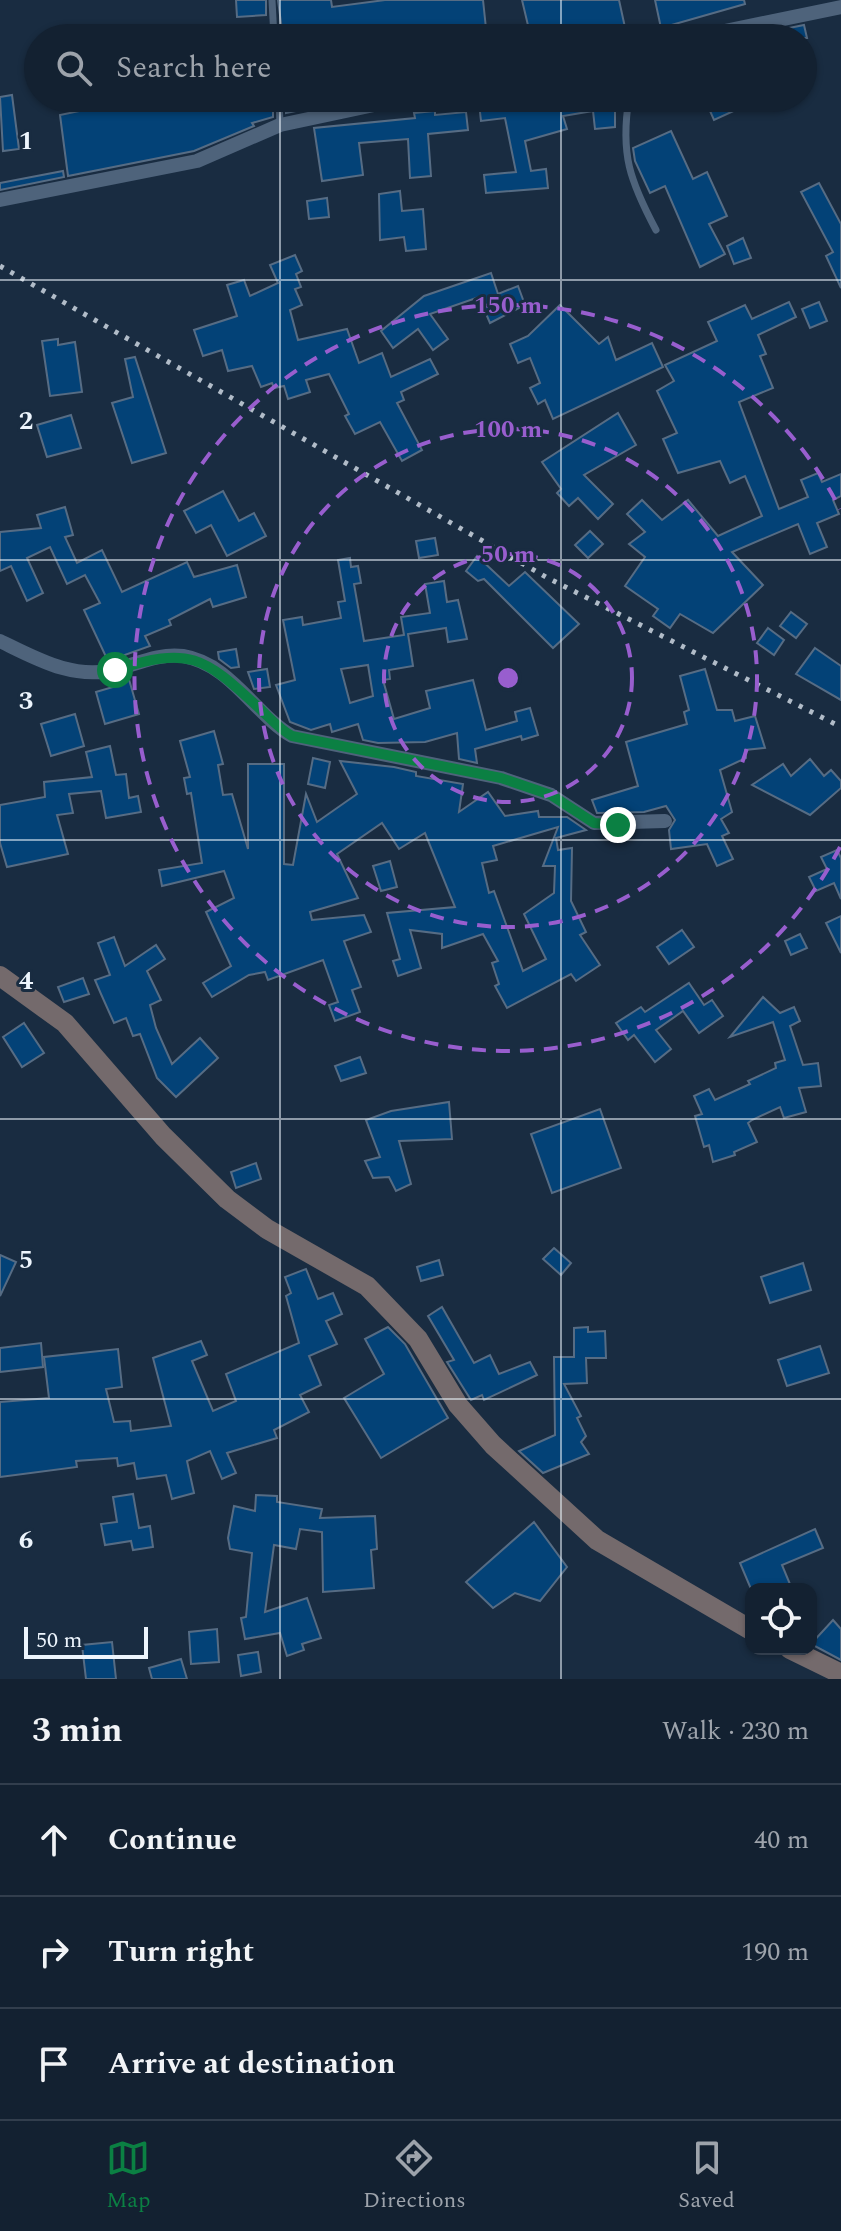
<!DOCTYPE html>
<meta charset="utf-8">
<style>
:root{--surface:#132131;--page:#1c2939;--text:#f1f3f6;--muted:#9da3ab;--line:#323e4d;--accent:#0b8043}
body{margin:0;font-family:Spectral,serif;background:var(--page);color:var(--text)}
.controls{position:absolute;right:24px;bottom:24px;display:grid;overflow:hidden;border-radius:16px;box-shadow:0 2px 6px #0004}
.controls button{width:72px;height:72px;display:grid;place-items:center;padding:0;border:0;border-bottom:2px solid var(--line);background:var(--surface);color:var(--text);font:40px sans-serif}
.scale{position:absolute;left:24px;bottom:20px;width:124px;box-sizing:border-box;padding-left:8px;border:4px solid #edf5fd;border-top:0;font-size:22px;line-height:28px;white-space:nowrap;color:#edf5fd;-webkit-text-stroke:6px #192c41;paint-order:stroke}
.stop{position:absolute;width:24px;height:24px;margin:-18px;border:6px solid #0b8043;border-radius:50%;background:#fff}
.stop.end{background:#0b8043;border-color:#fff;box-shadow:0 2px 8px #0008}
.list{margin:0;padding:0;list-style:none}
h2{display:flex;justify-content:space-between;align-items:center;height:104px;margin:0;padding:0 32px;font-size:34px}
h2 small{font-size:26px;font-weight:400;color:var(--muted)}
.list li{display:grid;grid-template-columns:52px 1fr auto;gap:24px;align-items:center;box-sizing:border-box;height:112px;padding:0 32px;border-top:2px solid var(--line)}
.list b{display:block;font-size:30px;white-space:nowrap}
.list em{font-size:26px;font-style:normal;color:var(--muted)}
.icon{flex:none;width:44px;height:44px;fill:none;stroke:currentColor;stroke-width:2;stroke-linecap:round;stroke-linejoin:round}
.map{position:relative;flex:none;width:841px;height:1679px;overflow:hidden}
.search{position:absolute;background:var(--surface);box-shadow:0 2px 6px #0004;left:24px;right:24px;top:24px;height:88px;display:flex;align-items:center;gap:20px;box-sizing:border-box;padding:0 28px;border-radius:44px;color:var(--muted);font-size:30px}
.sheet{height:440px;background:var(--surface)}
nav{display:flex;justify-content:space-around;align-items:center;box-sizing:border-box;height:112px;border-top:2px solid var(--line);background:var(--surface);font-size:22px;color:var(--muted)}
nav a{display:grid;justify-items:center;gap:4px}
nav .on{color:var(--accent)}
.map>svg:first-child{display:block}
</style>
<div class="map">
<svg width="841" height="1679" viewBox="0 0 841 1679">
<rect width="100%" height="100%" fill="#192c41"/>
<g fill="#034277" stroke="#566c84" stroke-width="2" fill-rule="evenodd">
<polygon points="236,0 266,0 266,15 237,17"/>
<polygon points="278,0 331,0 332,7 385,0 483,0 487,38 471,38 469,30 432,35 433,38 395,38 393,30 283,38"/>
<polygon points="522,0 619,0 626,32 601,38 531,38"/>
<polygon points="655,0 744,0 745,4 661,28"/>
<polygon points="804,25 807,38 749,38 749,36"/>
<polygon points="12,95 19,149 3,151 0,97"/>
<polygon points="87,98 273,98 273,117 252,123 254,126 194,151 68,176 60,115 89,109"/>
<polygon points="286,98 355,98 355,99 286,113"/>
<polygon points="501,98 528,98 530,104 544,98 622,98 622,105 615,106 615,127 595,129 593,111 563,116 567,129 525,141 531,171 546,169 548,188 486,193 484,175 516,172 505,118 481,121 479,103"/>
<polygon points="713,98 762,98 714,120 706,102"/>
<polygon points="435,111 435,115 466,112 468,130 428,134 431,176 410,178 408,139 359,143 363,175 322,181 314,128 415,118 414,113"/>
<polygon points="671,131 693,179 707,172 727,216 709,224 725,254 700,267 665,186 650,193 635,161 633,148"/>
<polygon points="63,171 64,177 0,190 0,183"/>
<polygon points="819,183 841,224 841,288 826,256 833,252 801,192"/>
<polygon points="400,191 402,211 423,209 426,249 406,251 404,237 380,240 379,194"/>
<polygon points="327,198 329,217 309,219 307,201"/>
<polygon points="743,238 751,258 734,264 727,246"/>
<polygon points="295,255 302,271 296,274 301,287 295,289 302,305 290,310 298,340 347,329 359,363 382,353 391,377 430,359 438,374 401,392 404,400 397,403 422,450 402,461 380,422 355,434 345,416 349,414 329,374 306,380 310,392 288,399 284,386 274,388 272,383 261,387 252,366 228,371 222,350 203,356 194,330 237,316 227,285 244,280 250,296 278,283 270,265"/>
<polygon points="491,273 498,294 518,286 525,305 490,323 479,297 430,314 448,339 433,350 418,329 393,348 381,331 424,296"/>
<polygon points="789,302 796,317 758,335 766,354 760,356 773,388 739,402 779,509 808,497 801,480 818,473 822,482 841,474 841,496 833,500 839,514 817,523 827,547 810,554 798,524 732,552 763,585 713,633 680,614 670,628 653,616 658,609 625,586 645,557 629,544 645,532 627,514 642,500 662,520 688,500 718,536 762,516 745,476 730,483 720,461 678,473 663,439 677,433 657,391 674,381 665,365 717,341 708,322 745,305 752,319"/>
<polygon points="819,302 827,321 810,328 802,309"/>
<polygon points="560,305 599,344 608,337 616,360 652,343 663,367 553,419 545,400 538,404 530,388 540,383 530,358 518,363 510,344 528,336"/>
<polygon points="58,339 58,345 75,342 82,392 50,396 42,341"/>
<polygon points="135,357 166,453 132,463 112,403 133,397 125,359"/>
<polygon points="618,413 636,445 584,475 613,504 598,519 578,498 569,506 557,493 561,489 542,462"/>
<polygon points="71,415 81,448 47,457 37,425"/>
<polygon points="223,491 239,521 254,513 266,536 227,556 211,525 196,533 184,511"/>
<polygon points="65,507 73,535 65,537 77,563 102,550 122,592 187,562 194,577 237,565 246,597 213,607 210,599 169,620 171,625 145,636 150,646 108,661 84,610 100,603 85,575 67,584 50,547 27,558 43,593 27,601 11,566 0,571 0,532 41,528 37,515"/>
<polygon points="590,531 603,544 588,558 575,545"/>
<polygon points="435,538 438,555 419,558 416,541"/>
<polygon points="477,556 509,586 525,572 579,624 553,648 484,579 478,581 466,571"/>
<path d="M350,558L351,567L358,566L361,583L354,584L364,641L404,635L401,617L430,613L425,584L444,581L447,602L458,600L467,639L448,642L446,628L408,634L413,666L389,670L390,679L383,680L394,719L430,708L426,691L473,680L486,730L517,721L515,712L530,708L538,735L522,740L521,736L475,749L477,763L459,759L457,733L425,742L378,743L363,740L358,724L332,732L330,724L311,730L290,722L276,685L295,680L283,620L302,617L303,625L341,618L338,602L345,601L338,560ZM368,665L373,696L350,703L341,669Z"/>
<polygon points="791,612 807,624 796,638 780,626"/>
<polygon points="768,628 784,640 774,655 757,643"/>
<polygon points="815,648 841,666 841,700 796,674"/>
<polygon points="236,649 239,667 231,668 219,659 218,652"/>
<polygon points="267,669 270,687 254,689 248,672"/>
<polygon points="705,669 717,710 732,710 735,721 755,716 765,748 745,750 746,758 720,770 732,812 721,819 729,833 722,836 733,859 717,866 707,844 671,849 669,830 675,820 666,806 644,812 597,813 592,800 638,786 626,742 687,724 684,712 689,710 680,676"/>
<polygon points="128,676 139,714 105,724 96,692 120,685 117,679"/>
<polygon points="75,714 84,746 51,756 41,724"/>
<path d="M214,731L223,764L218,765L223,795L232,794L248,849V764H284V864L293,865L306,794L317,822L357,794L340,761L394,767L416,772V776L463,784L459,812L488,792L505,816L538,811L539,817H567L586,830L556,838L558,850L572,848L571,901L586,932L580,935L600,965L576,981L571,974L507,1008L495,986L499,984L492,963L498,961L483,934L442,948V934L410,930L421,968L398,976L393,961L400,959L387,913L455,907L425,833L399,849L382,823L337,854L358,898L310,912L312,920L364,915L371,932L344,941L361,987L352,990L360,1012L335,1021L329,1005L338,1002L323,960L268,980L265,972L249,975L212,997L203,983L231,966L206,912L234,898L224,871L162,886L159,870L202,863L191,793L187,794L184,778L190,777L180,741ZM558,827L543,866H555L554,893L524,914L546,959L523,971L494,891L489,893L482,863L497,860L493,846Z"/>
<polygon points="110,746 116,775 126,774 129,798 138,796 141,812 106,818 101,791 69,794 73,813 57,815 68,854 7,867 0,843 0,805 45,797 44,782 92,777 86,752"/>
<polygon points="313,758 330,762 325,788 308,784"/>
<polygon points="810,759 824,776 831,770 841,781 841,788 810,815 752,785 783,764 791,776"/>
<polygon points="837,850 841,858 841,899 834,883 816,891 809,877 827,869 821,857"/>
<polygon points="390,861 397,887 381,891 373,866"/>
<polygon points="841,916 841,953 826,923"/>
<polygon points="682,930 694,947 669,964 657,947"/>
<polygon points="800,934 807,948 791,955 785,941"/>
<polygon points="114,937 125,966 156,945 165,959 147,971 161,1000 150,1005 156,1028 172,1064 200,1038 218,1058 176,1097 157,1078 140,1034 133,1036 126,1018 114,1023 101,994 95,980 110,975 98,943"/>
<polygon points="83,978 89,994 64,1002 58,987"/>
<polygon points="689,983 704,1005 712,1000 723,1016 699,1033 683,1011 656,1030 671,1049 655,1062 634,1035 628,1040 616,1023 641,1007 645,1012"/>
<polygon points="763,997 780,1013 794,1007 800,1021 790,1026 803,1065 818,1063 821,1086 799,1088 806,1112 784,1118 780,1107 752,1120 748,1123 757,1142 734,1152 735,1155 713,1162 709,1145 704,1147 695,1116 702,1114 694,1096 709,1089 715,1100 750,1084 748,1081 776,1068 775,1063 785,1060 773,1022 730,1037"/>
<polygon points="24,1023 44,1053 22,1067 3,1037"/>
<polygon points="360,1057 366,1073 341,1081 335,1066"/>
<polygon points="449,1102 452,1139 399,1141 411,1184 396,1191 389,1177 373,1178 365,1161 380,1157 366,1120 391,1111"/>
<polygon points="600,1109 621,1168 552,1193 531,1134"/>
<polygon points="256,1163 261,1179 236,1188 231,1172"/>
<polygon points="554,1248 571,1263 561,1275 543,1259"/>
<polygon points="0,1255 16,1262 0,1296"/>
<polygon points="439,1260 443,1275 421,1281 417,1267"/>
<polygon points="803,1263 811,1290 770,1303 761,1277"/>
<polygon points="306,1269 318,1299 333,1293 342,1314 326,1321 337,1344 309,1356 321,1385 300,1395 309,1412 274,1430 277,1438 227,1453 236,1473 222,1479 210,1451 187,1461 194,1493 172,1499 166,1475 137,1479 134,1463 118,1466 117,1458 76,1461 77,1467 0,1477 0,1402 49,1398 44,1357 118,1349 122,1387 106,1389 114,1422 130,1421 131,1431 171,1426 153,1358 201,1341 207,1355 192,1361 213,1411 236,1401 226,1374 299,1343 286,1296 291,1293 285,1277"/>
<polygon points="442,1307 474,1363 490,1355 499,1374 530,1362 537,1375 484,1400 482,1395 471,1400 447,1362 454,1360 428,1316"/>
<polygon points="388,1327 405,1344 448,1418 381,1458 344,1398 384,1374 365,1339"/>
<polygon points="588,1327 588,1332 605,1331 606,1358 586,1358 587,1383 564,1384 581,1416 577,1418 586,1436 581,1442 589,1454 543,1473 519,1451 555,1435 554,1357 574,1357 574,1328"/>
<polygon points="41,1343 43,1367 0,1372 0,1348"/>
<polygon points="820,1346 829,1373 787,1386 778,1360"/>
<polygon points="133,1494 139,1528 150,1526 153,1547 133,1550 131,1541 105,1545 101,1524 117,1522 113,1497"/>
<polygon points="256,1495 277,1496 277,1502 322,1509 320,1518 375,1516 377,1549 371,1550 374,1588 323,1592 322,1532 300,1529 296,1549 274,1545 265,1612 307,1598 321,1638 302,1644 304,1650 287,1656 280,1633 245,1639 241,1618 246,1617 252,1553 230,1549 228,1538 234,1506 255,1511"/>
<polygon points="534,1522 567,1567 540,1601 515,1593 493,1608 466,1582"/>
<polygon points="815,1529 823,1548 782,1565 792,1589 751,1589 740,1563"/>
<polygon points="833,1620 841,1629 841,1660 811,1644"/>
<polygon points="217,1629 219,1662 191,1664 189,1632"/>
<polygon points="112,1642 116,1679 86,1679 82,1645"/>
<polygon points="258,1652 261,1672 241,1676 238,1655"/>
<polygon points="181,1659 187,1679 152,1679 149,1668"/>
</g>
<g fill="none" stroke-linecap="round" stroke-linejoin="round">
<g stroke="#4e637b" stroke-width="7">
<polyline points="272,0 274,38"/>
<polyline points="279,98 280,124"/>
<path d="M629,98C620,154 630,181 656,230"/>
</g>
<g stroke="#4e637b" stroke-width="14">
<polyline points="691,38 841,7"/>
<polyline points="0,200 197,161 280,125 407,98"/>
<path d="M0,641C37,659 75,681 117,669C139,663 160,653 183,656C231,664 254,714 292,736L501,778L551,795L594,823L665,821"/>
</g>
<g stroke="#746a6c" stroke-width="20">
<polyline points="0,976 65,1023 163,1136 227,1199 267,1229 367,1286 418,1339 458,1405 493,1445 597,1540 751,1630"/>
<polyline points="790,1649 841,1674"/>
</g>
<polyline stroke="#b1bcc8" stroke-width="5" stroke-dasharray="4 8" stroke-linecap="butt" points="0,266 546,577 841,727"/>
</g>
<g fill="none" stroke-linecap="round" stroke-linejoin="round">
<path stroke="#0b8043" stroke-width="10" d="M115,670C190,646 203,656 259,708C270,718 279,729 292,736L501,778L551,795L594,823L618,825"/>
</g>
<path fill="none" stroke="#edf5fd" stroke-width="2" stroke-opacity="0.55" d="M280,0V38M561,0V38M280,98V1679M561,98V1679M0,280H841M0,560H841M0,840H841M0,1119H841M0,1399H841"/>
<g fill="none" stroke="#985ece" stroke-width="4" stroke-dasharray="14 10">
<circle cx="508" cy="678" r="124"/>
<circle cx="508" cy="678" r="249"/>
<path d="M840 847A373 373 0 1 1 840 509"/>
</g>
<g font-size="26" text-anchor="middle" font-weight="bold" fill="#edf5fd" stroke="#192c41" stroke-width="6" stroke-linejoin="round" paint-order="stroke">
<text x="26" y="149">1</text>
<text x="26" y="429">2</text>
<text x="26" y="709">3</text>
<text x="26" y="989">4</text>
<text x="26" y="1268">5</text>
<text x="26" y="1548">6</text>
</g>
<circle cx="508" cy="678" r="12" fill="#985ece" stroke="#192c41" stroke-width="4"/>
<g font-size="24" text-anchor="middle" font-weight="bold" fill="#985ece" stroke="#192c41" stroke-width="6" stroke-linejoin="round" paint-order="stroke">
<text x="508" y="313">150 m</text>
<text x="508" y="437">100 m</text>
<text x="508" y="562">50 m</text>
</g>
</svg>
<div class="controls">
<button><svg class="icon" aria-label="locate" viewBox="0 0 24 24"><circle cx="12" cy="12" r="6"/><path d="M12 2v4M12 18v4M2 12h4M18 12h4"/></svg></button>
</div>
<div class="scale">50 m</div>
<div class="stop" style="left:115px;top:670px"></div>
<div class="stop end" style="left:618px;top:825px"></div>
<div class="search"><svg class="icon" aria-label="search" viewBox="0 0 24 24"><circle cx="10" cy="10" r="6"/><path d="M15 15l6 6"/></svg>Search here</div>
</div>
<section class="sheet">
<h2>3 min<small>Walk · 230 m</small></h2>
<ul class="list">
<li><svg class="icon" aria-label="ahead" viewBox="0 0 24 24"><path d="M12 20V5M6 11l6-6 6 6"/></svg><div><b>Continue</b></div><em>40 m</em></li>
<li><svg class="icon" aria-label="right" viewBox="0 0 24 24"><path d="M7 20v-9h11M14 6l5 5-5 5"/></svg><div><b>Turn right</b></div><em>190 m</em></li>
<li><svg class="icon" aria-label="arrive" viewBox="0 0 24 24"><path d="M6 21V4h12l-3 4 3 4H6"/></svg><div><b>Arrive at destination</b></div></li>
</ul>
</section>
<nav>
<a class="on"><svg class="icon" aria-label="map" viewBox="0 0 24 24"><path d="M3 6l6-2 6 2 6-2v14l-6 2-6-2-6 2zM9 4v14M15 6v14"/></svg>Map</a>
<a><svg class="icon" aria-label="directions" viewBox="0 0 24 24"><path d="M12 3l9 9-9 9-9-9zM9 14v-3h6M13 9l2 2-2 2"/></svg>Directions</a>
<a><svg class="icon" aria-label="saved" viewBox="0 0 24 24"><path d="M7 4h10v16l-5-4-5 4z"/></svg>Saved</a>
</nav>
